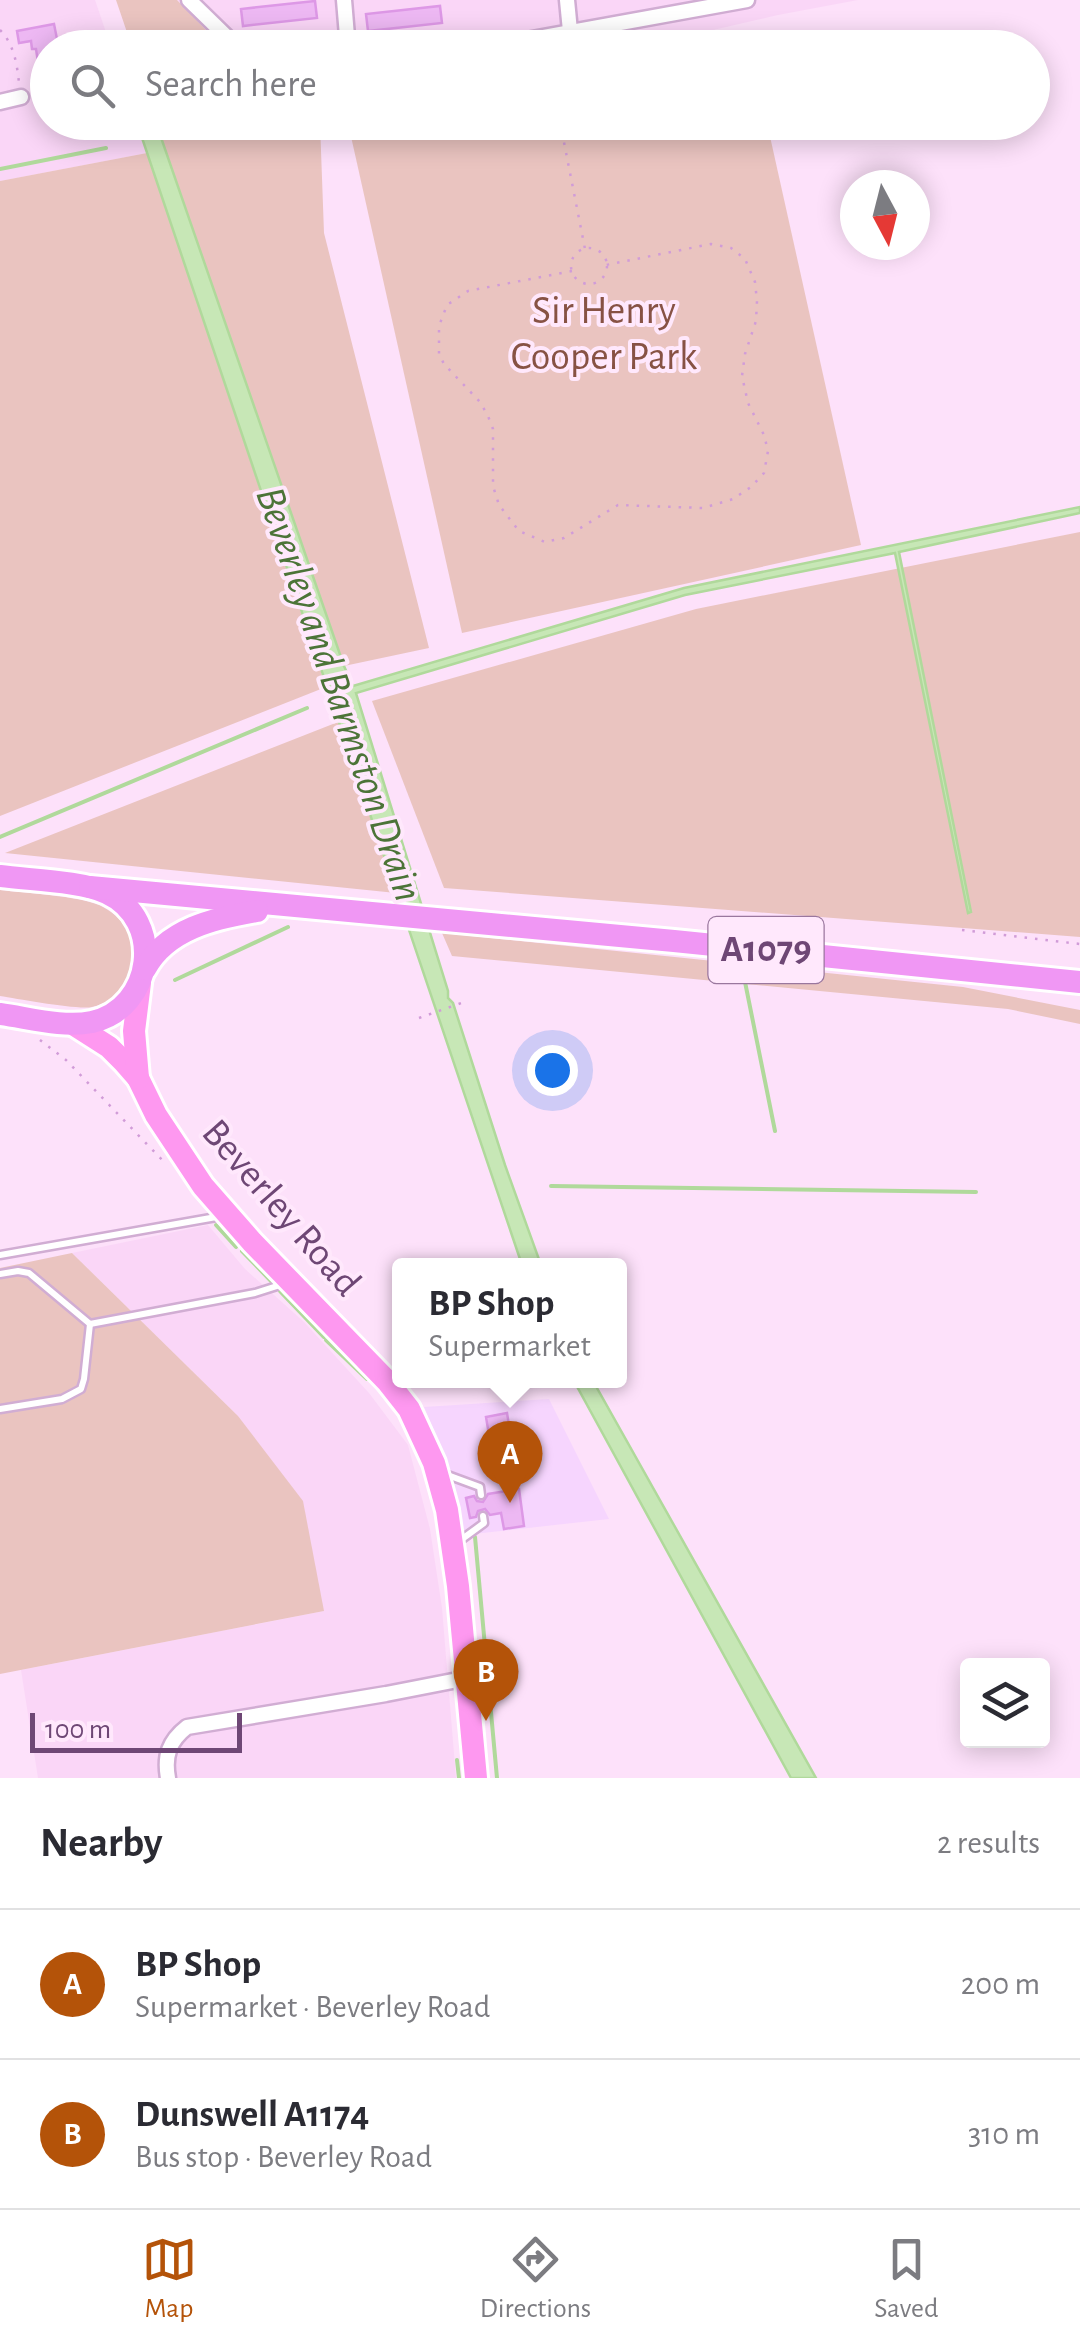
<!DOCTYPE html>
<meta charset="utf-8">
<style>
:root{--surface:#fff;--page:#f7f7f7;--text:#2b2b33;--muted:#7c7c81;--line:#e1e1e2;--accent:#b45309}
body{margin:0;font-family:"Alegreya Sans",sans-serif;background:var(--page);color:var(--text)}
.controls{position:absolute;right:30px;bottom:30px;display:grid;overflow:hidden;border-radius:10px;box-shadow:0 5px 25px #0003}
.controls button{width:90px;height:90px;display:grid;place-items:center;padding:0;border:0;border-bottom:2px solid var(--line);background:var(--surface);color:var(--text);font:50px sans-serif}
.compass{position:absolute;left:840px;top:170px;width:90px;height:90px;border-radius:50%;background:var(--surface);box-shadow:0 5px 25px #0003;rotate:173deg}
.scale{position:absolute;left:30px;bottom:25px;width:212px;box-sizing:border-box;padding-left:10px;border:5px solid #6e4775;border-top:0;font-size:28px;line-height:35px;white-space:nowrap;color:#6e4775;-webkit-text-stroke:8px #ffe8fc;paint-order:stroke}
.you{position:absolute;left:552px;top:1070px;width:35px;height:35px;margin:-25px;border:8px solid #fff;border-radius:50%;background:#1a73e8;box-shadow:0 0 0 15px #1a73e833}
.badge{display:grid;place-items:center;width:65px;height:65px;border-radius:50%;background:var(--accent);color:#fff;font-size:32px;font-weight:700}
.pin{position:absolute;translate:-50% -82px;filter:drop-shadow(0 2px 5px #0008)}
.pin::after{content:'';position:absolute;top:52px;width:35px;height:30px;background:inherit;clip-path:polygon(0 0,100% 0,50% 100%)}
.popup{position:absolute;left:392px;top:1258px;width:235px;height:130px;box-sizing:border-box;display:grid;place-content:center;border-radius:10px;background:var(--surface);filter:drop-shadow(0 2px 8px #0005);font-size:32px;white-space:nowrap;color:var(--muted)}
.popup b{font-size:38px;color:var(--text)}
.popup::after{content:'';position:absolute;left:50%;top:100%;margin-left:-20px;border:20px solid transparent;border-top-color:var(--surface)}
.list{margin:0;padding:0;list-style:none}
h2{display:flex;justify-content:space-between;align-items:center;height:130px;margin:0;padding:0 40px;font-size:42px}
h2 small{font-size:32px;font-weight:400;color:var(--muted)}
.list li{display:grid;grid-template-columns:65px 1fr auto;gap:30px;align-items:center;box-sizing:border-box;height:150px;padding:0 40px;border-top:2px solid var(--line)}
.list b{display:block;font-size:38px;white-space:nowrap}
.list p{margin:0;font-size:32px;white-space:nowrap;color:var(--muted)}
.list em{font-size:32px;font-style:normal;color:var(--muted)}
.icon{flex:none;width:55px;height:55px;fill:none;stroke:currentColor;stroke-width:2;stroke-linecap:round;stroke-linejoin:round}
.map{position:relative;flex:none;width:1080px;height:1778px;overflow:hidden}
.search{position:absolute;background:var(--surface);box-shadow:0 5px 25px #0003;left:30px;right:30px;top:30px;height:110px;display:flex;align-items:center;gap:25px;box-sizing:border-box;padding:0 35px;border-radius:55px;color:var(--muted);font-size:38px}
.sheet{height:430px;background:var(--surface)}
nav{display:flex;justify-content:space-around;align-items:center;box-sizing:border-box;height:140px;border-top:2px solid var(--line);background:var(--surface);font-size:28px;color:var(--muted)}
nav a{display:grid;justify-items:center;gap:5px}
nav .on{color:var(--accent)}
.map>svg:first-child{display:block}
</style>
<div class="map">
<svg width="1080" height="1778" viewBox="0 0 1080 1778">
<rect width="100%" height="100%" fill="#fde1fa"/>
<g fill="#fad6f7">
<polygon points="0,0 95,0 111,47 48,48 48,122 137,123 147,153 0,181"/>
<polygon points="177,0 858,0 778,15 635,48 229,47 213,37"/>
<polygon points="208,1225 245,1269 304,1322 369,1393 408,1445 430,1529 442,1608 456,1778 38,1778 21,1670 324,1611 238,1416 72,1253"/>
</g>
<polygon fill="#f6d5fe" points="549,1399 609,1519 464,1535 457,1500 438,1440 424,1407"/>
<g fill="#eac4c0">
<polygon points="116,0 177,0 213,37 229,47 132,47"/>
<polygon points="156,123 320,123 324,233 429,648 344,666"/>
<polygon points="348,123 767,123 861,545 462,633"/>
<polygon points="147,153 326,687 0,816 0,181"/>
<polygon points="1080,532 1080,937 444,888 372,701 696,609"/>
<polygon points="338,722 396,893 5,853"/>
<path d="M0,890C26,893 78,896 99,905C148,927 147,995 92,1007C77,1010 19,999 0,996Z"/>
<polygon points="442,933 963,987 1080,1010 1080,1024 1008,1009 452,956"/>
<polygon points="72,1253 238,1416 303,1501 324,1611 0,1674 0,1268"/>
</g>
<g fill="#c7e7b6" stroke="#b0d99b" stroke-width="2.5">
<polygon points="137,123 156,123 344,666 353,686 684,588 1080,507 1080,513 899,552 971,912 968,913 895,553 685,595 356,693 448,991 448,998 453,1003 505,1165 541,1265 522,1265"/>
<polygon points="574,1381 593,1381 816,1778 791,1778"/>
</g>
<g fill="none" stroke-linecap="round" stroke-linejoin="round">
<g stroke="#b0d99b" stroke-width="4">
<polyline points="0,169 106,148"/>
<polyline points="0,837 307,708"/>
<polyline points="742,967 775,1131"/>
<polyline points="175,980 288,927"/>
<polyline points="551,1186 976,1192"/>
<polyline points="216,1225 236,1247"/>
<polyline points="242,1251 272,1282"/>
<polyline points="280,1291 324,1337"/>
<polyline points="326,1340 367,1379"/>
<polyline points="475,1537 497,1778"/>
<polyline points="457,1760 459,1778"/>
</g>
</g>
<g fill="#edb8f3" stroke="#dd98e6" stroke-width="2.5">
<polygon points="315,1 317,18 243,26 241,9"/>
<polygon points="440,6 442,23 368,31 366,14"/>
<polygon points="54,24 58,44 48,46 48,82 41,82 36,49 32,49 31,41 19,43 17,31"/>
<polygon points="507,1413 515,1462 494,1465 486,1417"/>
<polygon points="519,1489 524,1526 504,1529 501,1513 490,1515 485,1509 478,1511 476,1517 470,1518 466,1498 474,1496 477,1501 483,1502 488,1494"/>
</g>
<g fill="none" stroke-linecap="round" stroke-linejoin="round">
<g stroke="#d1add3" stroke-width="11">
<g id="service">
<polyline points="0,1255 222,1216"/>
<polyline points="0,1274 18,1271 29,1273 90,1324"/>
<polyline points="90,1324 255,1293 277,1286 282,1282"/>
<polyline points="0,1409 62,1399 81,1389 84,1379 90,1324"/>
<polyline points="442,1473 480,1487 481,1495"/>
<polyline points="458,1542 484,1523 483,1516"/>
</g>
</g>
<g stroke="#d1add3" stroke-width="19">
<g id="minor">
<polyline points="189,0 228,38 248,48"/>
<polyline points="344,0 348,48"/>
<polyline points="567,0 570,31"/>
<polyline points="483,48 747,0"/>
<polyline points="0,102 21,97"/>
<path d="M168,1778C164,1756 169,1741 187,1727L386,1694L468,1678"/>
</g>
</g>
<g stroke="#fff" stroke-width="28">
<g id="primary">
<polyline points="73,1024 109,1047 124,1062 138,1078 156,1115 203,1186 252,1242 387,1381 409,1409 434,1463 447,1510 458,1586 476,1778"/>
<polyline points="138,1078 134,1031 140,983"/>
</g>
</g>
<g stroke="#fff" stroke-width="28">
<g id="trunk">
<path d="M0,876C29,880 82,881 107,893C165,920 154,1008 92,1022C64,1028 29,1018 0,1014"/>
<polyline points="90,887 674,941 1080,982"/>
<path d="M145,969C166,929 215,918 257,911"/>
</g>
</g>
<g stroke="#d19cd8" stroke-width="2.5" stroke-dasharray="2.5 8" stroke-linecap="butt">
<path d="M0,30C14,44 17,64 19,83"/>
<polyline points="560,122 585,249"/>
<circle cx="589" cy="266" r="18"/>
<polyline points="572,271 468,291 447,305 439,326 439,354 444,364 480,402 488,416 493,429 493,486 499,505 519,531 545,542 564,538 618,505 703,508 733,499 751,487 764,473 768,451 764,435 748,403 742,376 745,354 756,321 757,301 755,282 745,259 731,248 711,244 606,265"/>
<polyline points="962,930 1080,944"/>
<polyline points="419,1018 467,1001"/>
<polyline points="40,1040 66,1060 166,1164"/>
</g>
<use href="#service" stroke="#fff" stroke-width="6"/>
<use href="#minor" stroke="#fff" stroke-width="14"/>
<use href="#primary" stroke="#fe98f0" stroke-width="22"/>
<use href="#trunk" stroke="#f097f4" stroke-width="22"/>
</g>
<g text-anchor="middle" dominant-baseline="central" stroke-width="8" stroke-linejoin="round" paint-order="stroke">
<rect fill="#ffe8fc" stroke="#9a779e" stroke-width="2.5" x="708.5" y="917" width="115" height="66" rx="8"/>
<g font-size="38" font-weight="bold" fill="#6e4775">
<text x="766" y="950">A1079</text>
</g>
<g font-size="40" fill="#875244" stroke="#ffe8fc">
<text x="604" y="311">Sir Henry<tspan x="604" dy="46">Cooper Park</tspan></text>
</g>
<g font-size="40" fill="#6e4775" stroke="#ffe8fc">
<text transform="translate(281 1208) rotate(49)">Beverley Road</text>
</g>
<g font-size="42" font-style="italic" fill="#4c7438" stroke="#ffe8fc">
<text transform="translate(339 694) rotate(71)">Beverley and Barmston Drain</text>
</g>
</g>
</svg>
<div class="controls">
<button><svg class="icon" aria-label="layers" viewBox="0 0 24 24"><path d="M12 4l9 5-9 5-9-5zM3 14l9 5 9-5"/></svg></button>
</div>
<svg class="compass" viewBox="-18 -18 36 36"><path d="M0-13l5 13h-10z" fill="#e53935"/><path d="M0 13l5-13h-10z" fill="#7c7c81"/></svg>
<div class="scale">100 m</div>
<div class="you"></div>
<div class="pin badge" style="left:510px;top:1503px">A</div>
<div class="popup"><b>BP Shop</b>Supermarket</div>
<div class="pin badge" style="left:486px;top:1721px">B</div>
<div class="search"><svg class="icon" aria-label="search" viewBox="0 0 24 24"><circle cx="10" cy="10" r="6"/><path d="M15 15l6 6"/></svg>Search here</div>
</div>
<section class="sheet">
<h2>Nearby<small>2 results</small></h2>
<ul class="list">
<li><span class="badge">A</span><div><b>BP Shop</b><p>Supermarket · Beverley Road</p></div><em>200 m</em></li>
<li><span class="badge">B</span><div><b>Dunswell A1174</b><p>Bus stop · Beverley Road</p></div><em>310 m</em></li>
</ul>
</section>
<nav>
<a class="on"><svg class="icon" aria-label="map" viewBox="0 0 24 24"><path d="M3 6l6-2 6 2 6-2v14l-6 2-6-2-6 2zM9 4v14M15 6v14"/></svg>Map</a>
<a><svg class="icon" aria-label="directions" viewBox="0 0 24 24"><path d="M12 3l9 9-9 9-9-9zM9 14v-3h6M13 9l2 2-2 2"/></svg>Directions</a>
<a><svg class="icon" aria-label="saved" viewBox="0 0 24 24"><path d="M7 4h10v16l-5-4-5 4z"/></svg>Saved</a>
</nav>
